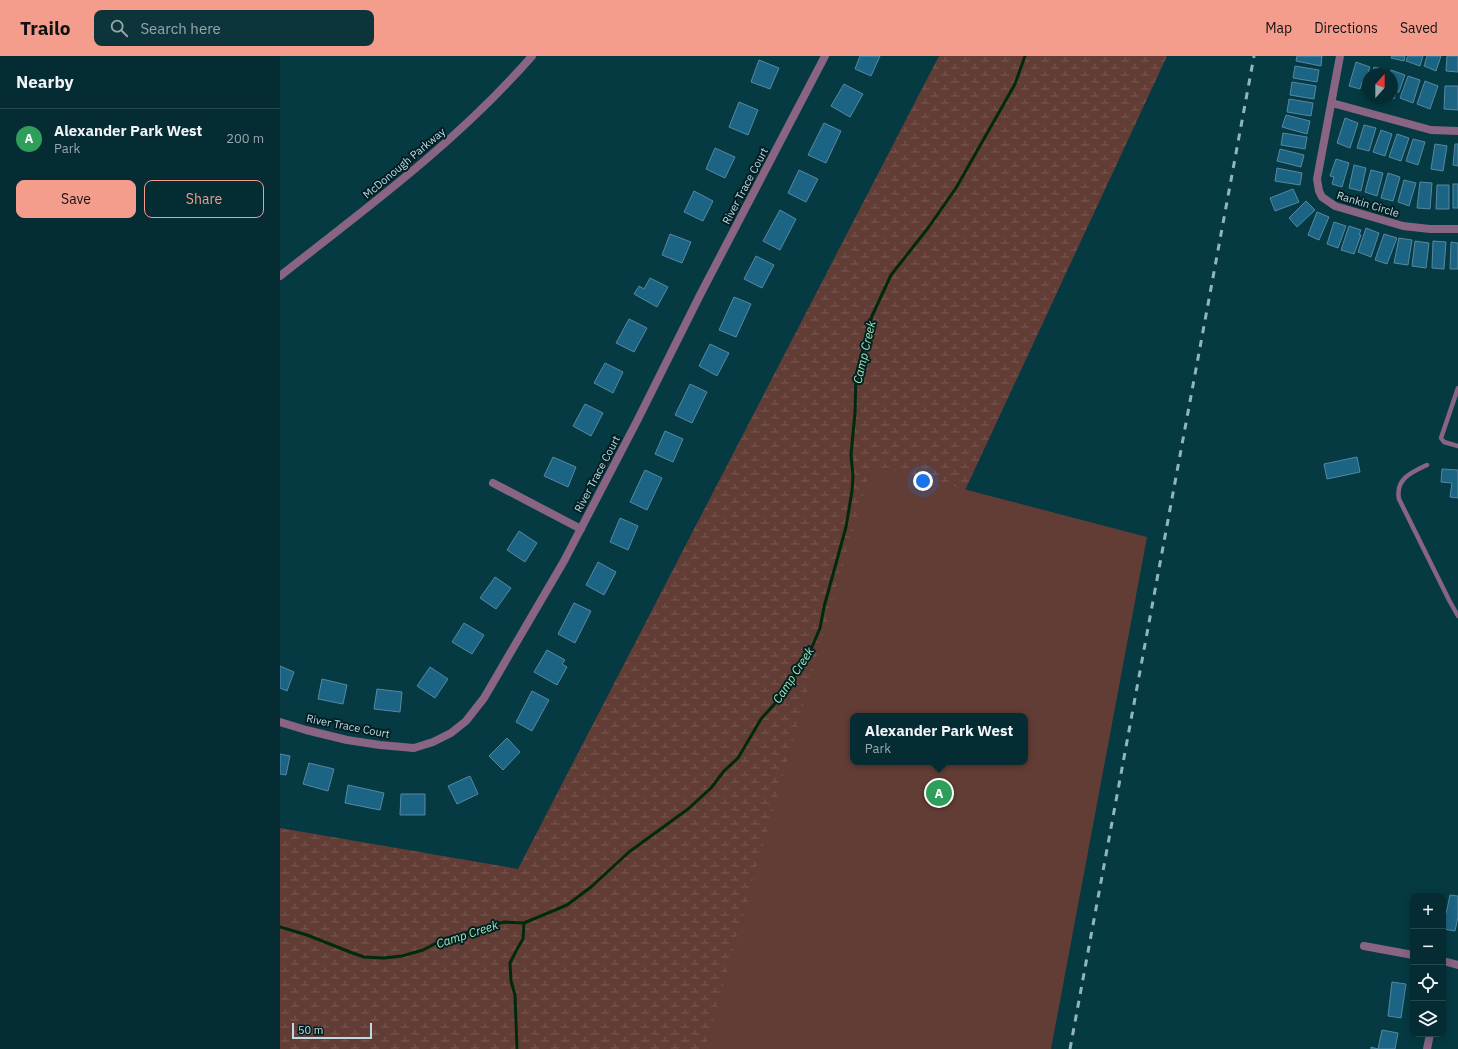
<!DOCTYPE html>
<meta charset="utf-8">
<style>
:root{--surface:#042c32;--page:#0d343a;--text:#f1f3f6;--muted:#97a7ac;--line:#25484d;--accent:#f49d8c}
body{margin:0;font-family:"IBM Plex Sans",sans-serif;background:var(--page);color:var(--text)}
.controls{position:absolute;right:12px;bottom:12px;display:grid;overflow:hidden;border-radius:8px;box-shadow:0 2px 10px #0003}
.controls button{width:36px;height:36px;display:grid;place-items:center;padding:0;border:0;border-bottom:1px solid var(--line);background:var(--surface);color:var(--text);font:20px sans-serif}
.compass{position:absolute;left:1082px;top:12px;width:36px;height:36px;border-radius:50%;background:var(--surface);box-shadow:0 2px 10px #0003;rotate:21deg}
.scale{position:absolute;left:12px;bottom:10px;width:80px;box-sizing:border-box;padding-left:4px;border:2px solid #bddbe2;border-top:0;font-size:11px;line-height:14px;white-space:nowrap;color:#bddbe2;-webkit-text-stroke:3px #041f24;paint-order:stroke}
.you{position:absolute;left:643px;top:425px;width:14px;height:14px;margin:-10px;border:3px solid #fff;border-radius:50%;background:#1a73e8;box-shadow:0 0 0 6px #1a73e833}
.badge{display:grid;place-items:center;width:26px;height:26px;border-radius:50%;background:var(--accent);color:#fff;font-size:13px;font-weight:700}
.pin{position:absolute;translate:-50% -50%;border:2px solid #fff;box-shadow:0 1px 4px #0006}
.popup{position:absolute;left:570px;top:657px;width:178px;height:52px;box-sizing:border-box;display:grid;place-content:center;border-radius:8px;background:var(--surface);filter:drop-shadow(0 1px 3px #0005);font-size:13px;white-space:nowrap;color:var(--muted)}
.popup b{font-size:15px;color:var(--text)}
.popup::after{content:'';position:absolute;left:50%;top:100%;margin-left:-8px;border:8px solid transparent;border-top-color:var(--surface)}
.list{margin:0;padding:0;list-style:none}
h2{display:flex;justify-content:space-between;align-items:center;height:52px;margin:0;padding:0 16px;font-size:17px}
h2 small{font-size:13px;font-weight:400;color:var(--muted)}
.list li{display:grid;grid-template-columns:26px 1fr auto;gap:12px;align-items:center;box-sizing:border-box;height:60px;padding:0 16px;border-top:1px solid var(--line)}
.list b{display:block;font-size:15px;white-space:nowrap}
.list p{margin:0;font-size:13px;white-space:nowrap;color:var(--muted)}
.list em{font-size:13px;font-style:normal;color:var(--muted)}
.actions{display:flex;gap:8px;padding:12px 16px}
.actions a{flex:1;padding:9px 0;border:1px solid var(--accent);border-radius:8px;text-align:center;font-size:14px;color:var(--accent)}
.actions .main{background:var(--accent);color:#111}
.icon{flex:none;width:22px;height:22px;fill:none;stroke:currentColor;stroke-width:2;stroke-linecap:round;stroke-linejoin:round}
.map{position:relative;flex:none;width:1178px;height:993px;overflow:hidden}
header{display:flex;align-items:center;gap:24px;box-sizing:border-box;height:56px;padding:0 20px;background:var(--accent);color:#111}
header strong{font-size:19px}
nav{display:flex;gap:22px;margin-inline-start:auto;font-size:14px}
.search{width:280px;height:36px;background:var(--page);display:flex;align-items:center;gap:10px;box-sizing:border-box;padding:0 14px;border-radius:8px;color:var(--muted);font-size:15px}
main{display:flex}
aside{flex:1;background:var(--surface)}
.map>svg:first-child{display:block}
</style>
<header>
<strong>Trailo</strong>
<div class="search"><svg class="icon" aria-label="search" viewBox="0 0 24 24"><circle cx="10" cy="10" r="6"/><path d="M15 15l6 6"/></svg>Search here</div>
<nav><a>Map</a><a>Directions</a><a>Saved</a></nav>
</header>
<main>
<aside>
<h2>Nearby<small></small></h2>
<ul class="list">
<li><span class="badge" style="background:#2e9e5b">A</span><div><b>Alexander Park West</b><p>Park</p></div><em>200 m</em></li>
</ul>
<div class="actions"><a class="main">Save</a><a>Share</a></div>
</aside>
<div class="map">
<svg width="1178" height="993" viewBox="0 0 1178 993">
<defs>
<pattern id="wetland-marsh" width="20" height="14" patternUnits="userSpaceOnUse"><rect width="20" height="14" fill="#623d35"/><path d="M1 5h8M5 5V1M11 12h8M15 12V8" fill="none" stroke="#775852"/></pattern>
</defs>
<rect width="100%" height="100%" fill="#053a43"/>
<polygon fill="url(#wetland-marsh)" points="659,0 887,0 580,660 573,660 426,993 0,993 0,772 238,813"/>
<path fill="#623d35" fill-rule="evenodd" d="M592,409L867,481L771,993H425ZM573,660H745V706H573Z"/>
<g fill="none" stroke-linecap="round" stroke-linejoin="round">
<g stroke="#002a10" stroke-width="3">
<polyline points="0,871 27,879 70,896 84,901 104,902 122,900 143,894 164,883 224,866 244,867 287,849 311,831 349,796 408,753 431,732 444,715 458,702 481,663 498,644 532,591 540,572 544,551 566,471 572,435 573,420 571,399 575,356 576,319 592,260 611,219 648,172 676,132 735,28 745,0"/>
<polyline points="237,993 235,939 231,925 230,907 236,895 243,883 244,867"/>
</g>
</g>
<g fill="#1c6484" stroke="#5688a2">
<polygon points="580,0 600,0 591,20 575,13"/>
<polygon points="1017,0 1042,0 1041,10 1016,5"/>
<polygon points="1112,0 1125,0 1124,5 1111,2"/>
<polygon points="1128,0 1143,0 1140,10 1126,5"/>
<polygon points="1147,0 1161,0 1156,15 1144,10"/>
<polygon points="1167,0 1178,0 1178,16 1166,15"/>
<polygon points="479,4 499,12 490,33 471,26"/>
<polygon points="1076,6 1090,11 1085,27 1082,26 1080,33 1069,30"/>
<polygon points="1015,10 1039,14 1037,26 1013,22"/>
<polygon points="1094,11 1106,14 1105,18 1092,18"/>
<polygon points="1111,14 1125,19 1119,36 1116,36 1114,43 1112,42 1112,18 1109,18"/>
<polygon points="1128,20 1140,24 1133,47 1120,42"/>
<polygon points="1145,25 1158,30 1150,53 1137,48"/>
<polygon points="1012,26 1036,30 1034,43 1010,39"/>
<polygon points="564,28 583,38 570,61 551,50"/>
<polygon points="1165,30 1178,30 1178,54 1164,53"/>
<polygon points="1009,43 1033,47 1031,60 1007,56"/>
<polygon points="459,46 478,54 468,79 449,71"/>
<polygon points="1006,59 1030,65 1027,78 1002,71"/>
<polygon points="1065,62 1078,67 1070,92 1057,87"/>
<polygon points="544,67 561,75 546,107 528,99"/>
<polygon points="1084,69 1096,72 1089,95 1077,92"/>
<polygon points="1101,74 1112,78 1105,100 1093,96"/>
<polygon points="1003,77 1027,81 1025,93 1001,89"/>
<polygon points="1117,78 1129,82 1121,105 1109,101"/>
<polygon points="1133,83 1145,86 1138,109 1126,105"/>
<polygon points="1155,88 1167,90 1163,115 1151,113"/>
<polygon points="1175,88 1178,88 1178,110 1173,109"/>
<polygon points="435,92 455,101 445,122 426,113"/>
<polygon points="1000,93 1024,99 1021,111 997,105"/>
<polygon points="1056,103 1069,107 1062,131 1052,128 1054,121 1050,120"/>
<polygon points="1074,109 1086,112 1081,135 1069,132"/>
<polygon points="997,112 1022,117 1020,129 995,125"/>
<polygon points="519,114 538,123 526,146 508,137"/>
<polygon points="1091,114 1103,117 1097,140 1085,136"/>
<polygon points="1108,117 1120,121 1113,145 1101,142"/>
<polygon points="1124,124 1136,127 1129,150 1118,146"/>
<polygon points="1140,126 1152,127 1150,153 1137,152"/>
<rect x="1173" y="128" width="5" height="24"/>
<polygon points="1157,129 1169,129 1169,153 1156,153"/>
<polygon points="1013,133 1019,146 995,155 990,142"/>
<polygon points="414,135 433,145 423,165 404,156"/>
<polygon points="1026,145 1035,154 1017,171 1009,162"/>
<polygon points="500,154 516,163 500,194 483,185"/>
<polygon points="1037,156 1049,161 1039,184 1028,179"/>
<polygon points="1054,166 1066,170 1058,192 1047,188"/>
<polygon points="1069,170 1081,174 1079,179 1081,179 1074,198 1061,194"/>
<polygon points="1086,172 1099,177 1091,201 1078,196"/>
<polygon points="390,178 411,186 402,207 382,199"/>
<polygon points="1104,178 1117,182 1107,208 1095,204"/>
<polygon points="1119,182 1132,184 1128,209 1114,207"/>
<polygon points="1135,185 1149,187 1146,212 1132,210"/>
<polygon points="1153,185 1166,186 1164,213 1152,212"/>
<polygon points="1171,186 1178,187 1178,213 1170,213"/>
<polygon points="476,200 494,209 482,232 464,223"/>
<polygon points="370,222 388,231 377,251 354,238 359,230 364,233"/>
<polygon points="454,241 471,248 456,281 439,274"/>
<polygon points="349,263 367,272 354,296 336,287"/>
<polygon points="430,288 449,297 437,320 419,310"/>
<polygon points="325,307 343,316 333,337 314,327"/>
<polygon points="410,328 427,336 412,367 395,359"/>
<polygon points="305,348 323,357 311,380 293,370"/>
<polygon points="385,375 403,383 393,406 375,398"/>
<polygon points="273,401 296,411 288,431 264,420"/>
<polygon points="1077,401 1080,416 1047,423 1044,408"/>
<polygon points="1162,413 1178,414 1178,442 1170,441 1172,427 1161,426"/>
<polygon points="365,414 382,422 367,454 350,446"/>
<polygon points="340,462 358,470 348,494 330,486"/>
<polygon points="239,475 257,487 245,506 227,494"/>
<polygon points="318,506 336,516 324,539 306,529"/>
<polygon points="215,521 231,532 216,553 200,542"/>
<polygon points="294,547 311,555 295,587 278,578"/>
<polygon points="184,567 204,579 192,598 172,586"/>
<polygon points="267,594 285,604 282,608 287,611 277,629 254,616"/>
<polygon points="0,610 14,616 7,635 0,632"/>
<polygon points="150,611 168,623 155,642 137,630"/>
<polygon points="42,623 67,629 63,648 38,643"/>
<polygon points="97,633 122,636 120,656 94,653"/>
<polygon points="252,635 269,644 252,675 236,666"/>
<polygon points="227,682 240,696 223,714 209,700"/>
<polygon points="0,698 10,700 6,719 0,718"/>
<polygon points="29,707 54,713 48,735 23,728"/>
<polygon points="190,720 198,738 177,748 168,730"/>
<polygon points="68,729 104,737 100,754 65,747"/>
<polygon points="121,738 145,738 145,759 120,759"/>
<polygon points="1170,839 1178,840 1178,861 1175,875 1163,873 1163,857 1166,858"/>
<polygon points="1112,926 1126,928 1121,962 1108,960"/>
<polygon points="1102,974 1118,977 1115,993 1091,993 1091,991 1098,993"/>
</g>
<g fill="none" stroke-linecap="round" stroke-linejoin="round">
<g stroke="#896483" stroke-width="4.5">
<polyline points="1178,332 1161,382 1164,386 1178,390"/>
<path d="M1147,409C1132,416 1115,423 1119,443L1169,544L1178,560"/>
</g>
<g stroke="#896483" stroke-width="8">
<polyline points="1060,0 1037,123 1039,135 1042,141 1055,150 1123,170 1150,173 1178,173"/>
<polyline points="1052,47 1151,74 1178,75"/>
<polyline points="213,427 301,473"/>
<polyline points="0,666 26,674 67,684 100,689 134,692 153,686 171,677 186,665 204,642 284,505 357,365 420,239 545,0"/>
<polyline points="1084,890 1133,899"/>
<polyline points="1163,905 1178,909"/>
<polyline points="1147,993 1150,978"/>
</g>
<path stroke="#896483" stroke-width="8" d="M0,220C88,151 178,85 252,0"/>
<polyline stroke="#92b5bd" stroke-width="3" stroke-dasharray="7 7" stroke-linecap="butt" points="790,993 974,0"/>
</g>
<g text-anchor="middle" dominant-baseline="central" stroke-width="4" stroke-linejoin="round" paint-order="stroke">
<g font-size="11" fill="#bddbe2" stroke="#041f24">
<text transform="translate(124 107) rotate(-40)">McDonough Parkway</text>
<text transform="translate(465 130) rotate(-62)">River Trace Court</text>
<text transform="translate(1088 148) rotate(17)">Rankin Circle</text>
<text transform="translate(317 418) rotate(-62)">River Trace Court</text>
<text transform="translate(68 670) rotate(11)">River Trace Court</text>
</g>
<g font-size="12" font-style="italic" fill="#9aebb0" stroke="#041f24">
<text transform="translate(584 296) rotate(-77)">Camp Creek</text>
<text transform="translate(513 619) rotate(-57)">Camp Creek</text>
<text transform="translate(187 878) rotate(-18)">Camp Creek</text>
</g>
</g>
</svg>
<div class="controls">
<button>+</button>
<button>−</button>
<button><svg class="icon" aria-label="locate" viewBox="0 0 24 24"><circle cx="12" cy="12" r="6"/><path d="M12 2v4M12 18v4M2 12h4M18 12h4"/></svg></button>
<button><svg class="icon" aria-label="layers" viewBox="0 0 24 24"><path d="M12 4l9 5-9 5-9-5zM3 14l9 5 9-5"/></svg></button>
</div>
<svg class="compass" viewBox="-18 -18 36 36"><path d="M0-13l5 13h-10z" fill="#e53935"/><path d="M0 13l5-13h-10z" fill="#97a7ac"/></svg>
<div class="scale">50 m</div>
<div class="you"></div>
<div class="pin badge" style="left:659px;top:737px;background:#2e9e5b">A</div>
<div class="popup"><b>Alexander Park West</b>Park</div>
</div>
</main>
